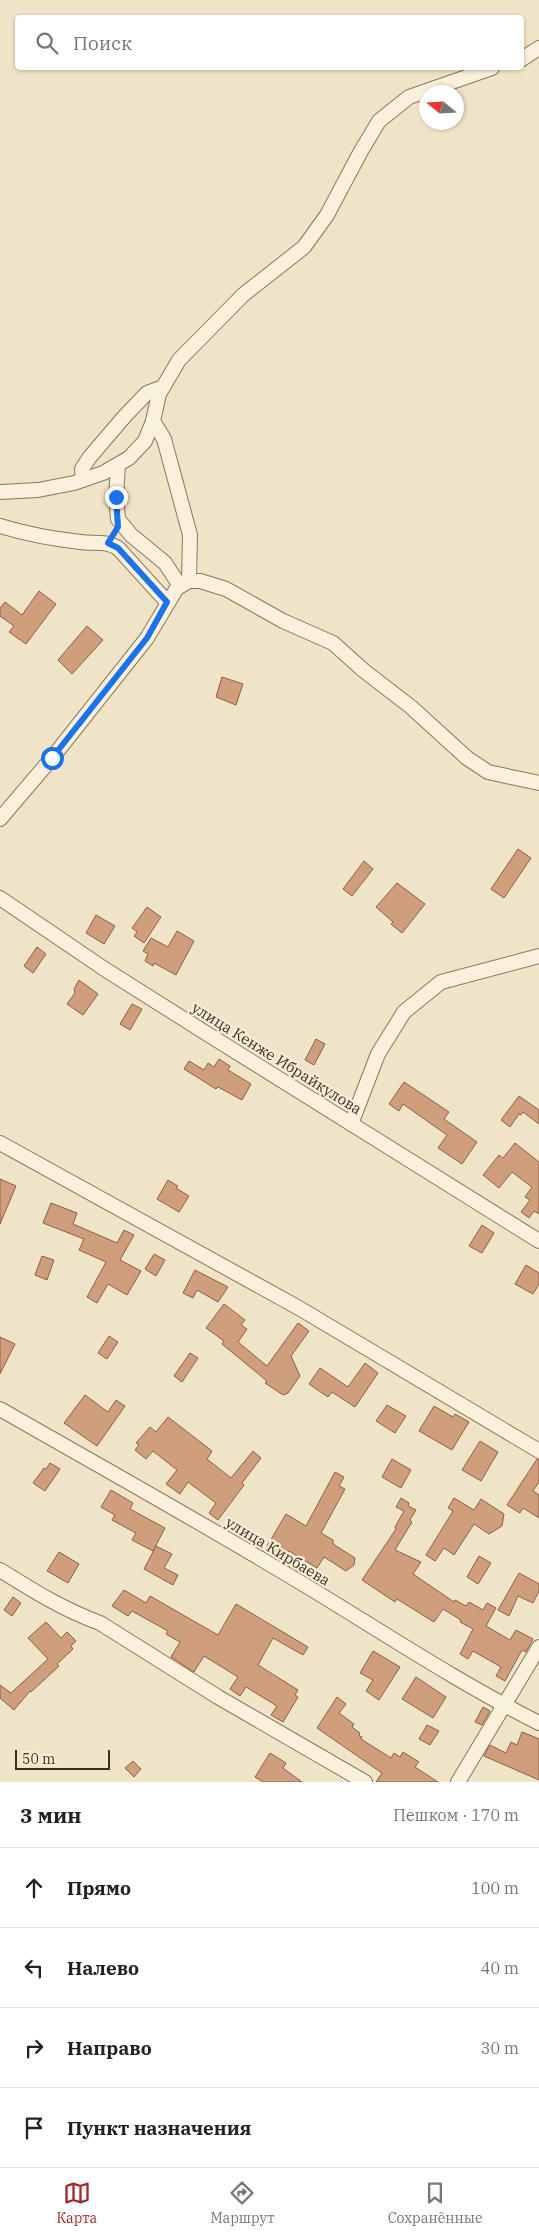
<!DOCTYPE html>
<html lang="ru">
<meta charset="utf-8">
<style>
:root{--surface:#fff;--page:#f6f6f6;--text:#222;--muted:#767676;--line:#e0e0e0;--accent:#9e2a2b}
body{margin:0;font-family:"IBM Plex Serif",serif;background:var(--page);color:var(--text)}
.compass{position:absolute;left:419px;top:85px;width:45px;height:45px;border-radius:50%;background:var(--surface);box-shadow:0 1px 4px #0004;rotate:288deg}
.scale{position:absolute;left:15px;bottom:12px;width:95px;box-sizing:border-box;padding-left:5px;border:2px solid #3d2e20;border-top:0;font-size:14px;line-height:18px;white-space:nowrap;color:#3d2e20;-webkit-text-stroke:4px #f7eed8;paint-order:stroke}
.stop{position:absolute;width:15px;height:15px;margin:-11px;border:4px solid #1a73e8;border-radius:50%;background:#fff}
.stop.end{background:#1a73e8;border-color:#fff;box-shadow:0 1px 5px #0008}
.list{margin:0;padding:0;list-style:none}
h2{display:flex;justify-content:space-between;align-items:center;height:65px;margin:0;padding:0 20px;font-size:21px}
h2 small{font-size:16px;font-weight:400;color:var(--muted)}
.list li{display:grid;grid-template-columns:32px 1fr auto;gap:15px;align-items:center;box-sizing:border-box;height:80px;padding:0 20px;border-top:1px solid var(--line)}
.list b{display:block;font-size:19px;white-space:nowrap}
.list em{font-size:16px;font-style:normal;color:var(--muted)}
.icon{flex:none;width:28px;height:28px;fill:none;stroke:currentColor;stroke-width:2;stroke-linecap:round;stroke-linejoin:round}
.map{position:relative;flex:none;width:539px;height:1782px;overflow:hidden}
.search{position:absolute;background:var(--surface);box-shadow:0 1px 4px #0004;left:15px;right:15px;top:15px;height:55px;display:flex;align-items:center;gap:12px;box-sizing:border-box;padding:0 18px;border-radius:5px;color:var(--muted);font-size:19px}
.sheet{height:385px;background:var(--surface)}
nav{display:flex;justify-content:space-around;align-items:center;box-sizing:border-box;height:70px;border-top:1px solid var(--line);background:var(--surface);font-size:14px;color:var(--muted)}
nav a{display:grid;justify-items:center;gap:2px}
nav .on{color:var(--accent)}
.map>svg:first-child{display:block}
</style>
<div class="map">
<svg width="539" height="1782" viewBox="0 0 539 1782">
<rect width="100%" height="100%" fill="#f0e4c8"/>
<g fill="#cf9f7d" stroke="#8d5f41">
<polygon points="39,591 56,604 26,644 9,632 14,626 0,616 0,608 5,602 22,615"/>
<polygon points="87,626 103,640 72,674 58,660"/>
<polygon points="222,677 243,684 236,705 216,697"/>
<polygon points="518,849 531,858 504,898 491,889"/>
<polygon points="364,861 373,869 352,896 343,889"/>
<polygon points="397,883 425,904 402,933 391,924 393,922 376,907"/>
<polygon points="147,907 161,917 144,943 134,936 137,932 132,928"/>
<polygon points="96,915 115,926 104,944 86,933"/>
<polygon points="177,931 194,941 176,975 154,963 153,966 145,961 148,954 143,951 151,938 168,947"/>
<polygon points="37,947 46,954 33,973 24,966"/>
<polygon points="79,980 98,994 83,1015 67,1004 75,993 74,989"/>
<polygon points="132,1004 142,1009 130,1030 120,1024"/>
<polygon points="316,1039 325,1044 314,1065 305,1060"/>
<polygon points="219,1059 230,1066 228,1070 251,1084 242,1100 218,1087 216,1089 184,1069 189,1061 204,1070 208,1063 214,1067"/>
<polygon points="404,1082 449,1112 444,1119 477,1142 462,1164 438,1148 447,1135 403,1104 399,1111 389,1104"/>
<polygon points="519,1096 539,1110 539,1124 523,1112 521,1115 519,1114 510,1127 501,1120"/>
<polygon points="515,1143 539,1162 539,1214 534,1211 529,1218 521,1212 530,1200 525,1197 532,1187 512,1172 499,1188 483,1175 499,1155 503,1158"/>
<polygon points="0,1179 16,1186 0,1224"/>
<polygon points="168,1180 178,1186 176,1188 189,1196 179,1212 157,1199"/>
<polygon points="51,1203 77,1213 73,1224 117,1243 124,1230 134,1235 120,1260 141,1271 127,1295 108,1284 97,1303 87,1297 106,1262 79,1250 84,1239 43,1223"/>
<polygon points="482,1225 494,1233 482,1253 469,1246"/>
<polygon points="154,1254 165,1260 156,1276 145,1269"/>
<polygon points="42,1256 54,1260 47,1280 35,1275"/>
<polygon points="526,1265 539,1273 539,1284 533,1294 515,1284"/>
<polygon points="195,1270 228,1287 218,1302 197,1290 193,1298 183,1293"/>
<polygon points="224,1304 245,1320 241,1325 247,1329 238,1342 267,1366 298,1323 309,1331 291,1356 300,1376 288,1393 283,1395 265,1383 267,1381 222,1344 224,1341 206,1328"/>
<polygon points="109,1336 118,1342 107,1359 98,1353"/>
<polygon points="0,1337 15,1344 0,1374"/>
<polygon points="190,1353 198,1358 182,1382 174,1376"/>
<polygon points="365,1363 378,1373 355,1407 332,1392 328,1397 309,1384 320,1368 348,1387"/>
<polygon points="85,1395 108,1412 116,1400 125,1406 97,1446 64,1423"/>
<polygon points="387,1405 406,1416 395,1433 376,1421"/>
<polygon points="434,1406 453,1417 455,1414 469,1422 452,1450 419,1431"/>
<polygon points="168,1417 212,1451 207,1459 231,1478 253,1451 261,1458 242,1483 244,1485 218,1520 209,1513 216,1503 188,1482 180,1494 166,1484 177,1470 153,1451 146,1459 135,1450 139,1445 136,1443 150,1427 156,1432"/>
<polygon points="480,1441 498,1452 481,1481 462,1470"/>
<polygon points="392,1459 411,1470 401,1488 382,1477"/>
<polygon points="537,1459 539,1460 539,1482 533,1491 539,1495 539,1518 523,1508 520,1513 507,1505"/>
<polygon points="50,1463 60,1469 45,1491 33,1483 44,1468 46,1469"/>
<polygon points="335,1472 344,1477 339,1486 345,1489 321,1533 333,1540 333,1544 355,1558 354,1565 346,1571 324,1557 317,1568 289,1551 286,1557 267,1546 286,1514 306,1526"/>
<polygon points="111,1490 133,1503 130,1509 165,1528 153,1551 132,1540 136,1533 112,1520 115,1515 101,1507"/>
<polygon points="401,1498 409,1503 408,1506 416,1510 410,1520 412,1522 395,1550 421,1562 413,1574 454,1602 455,1600 466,1606 469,1602 483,1610 487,1603 496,1608 486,1626 510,1640 516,1630 533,1639 526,1652 522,1650 505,1681 496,1676 501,1667 473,1651 468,1659 460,1654 473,1629 460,1622 461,1620 443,1609 434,1622 397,1599 395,1602 362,1580 396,1529 395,1527 404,1511 396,1507"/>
<polygon points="454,1498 474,1510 481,1499 504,1514 502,1526 489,1534 474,1524 454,1555 444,1548 435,1561 426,1555 453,1511 448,1508"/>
<polygon points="156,1546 172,1554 164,1568 178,1575 173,1585 144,1569"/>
<polygon points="59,1552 79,1564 68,1583 47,1571"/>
<polygon points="479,1556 491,1563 478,1584 467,1577"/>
<polygon points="519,1573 539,1584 539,1591 533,1603 518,1596 509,1616 498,1610"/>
<polygon points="124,1590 146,1603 150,1596 218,1635 236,1604 308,1647 303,1655 273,1638 258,1665 298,1690 295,1695 298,1697 283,1722 271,1715 277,1706 246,1687 240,1696 230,1689 238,1677 204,1656 194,1672 171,1657 180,1642 166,1634 168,1631 132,1611 128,1616 112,1606"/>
<polygon points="13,1597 21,1603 12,1616 4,1610"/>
<polygon points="46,1622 61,1638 67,1632 76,1641 71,1646 73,1649 57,1664 59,1666 31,1692 30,1691 14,1710 0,1698 0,1685 11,1693 48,1659 28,1638"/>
<polygon points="373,1651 400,1667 379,1700 366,1691 373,1680 360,1673"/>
<polygon points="416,1677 446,1697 433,1718 402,1699"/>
<polygon points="337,1697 346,1704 339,1713 354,1724 352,1727 360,1733 359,1736 362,1737 361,1739 391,1758 394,1753 400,1757 403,1752 419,1762 415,1767 438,1782 376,1782 382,1773 317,1728"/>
<polygon points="483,1707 490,1711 482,1725 475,1722"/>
<polygon points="427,1725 439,1731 430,1745 419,1739"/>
<polygon points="522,1732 539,1739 539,1780 484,1756 490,1745 506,1753 511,1742 517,1745"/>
<polygon points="270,1753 286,1763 283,1768 302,1782 263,1782 255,1777"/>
<polygon points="133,1761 141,1769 134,1777 125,1768"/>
</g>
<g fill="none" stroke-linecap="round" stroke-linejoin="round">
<g stroke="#8d765c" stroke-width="16">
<g id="street">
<polyline points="522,59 539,48"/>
<polyline points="153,421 164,439 190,535 189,581"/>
<polyline points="118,465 116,497 118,519 131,535 165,563 180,586"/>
<polyline points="83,480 82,469 89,458 124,417 147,393 163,387"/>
<polyline points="0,492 38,490 74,483 103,473 129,458 145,441 153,421 159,394 179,360 243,295 304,247 327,215 361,151 379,121 409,97 492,68"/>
<path d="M0,526C26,534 53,539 80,542C95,544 104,540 118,548L167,602"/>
<polyline points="0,819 52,758 147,638 177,588 189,581 200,581 226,589 283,621 333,643 363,670 411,707 467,758 488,772 539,783"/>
<polyline points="0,898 106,970 217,1040 539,1241"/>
<polyline points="351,1124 378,1054 404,1012 441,982 539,956"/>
<polyline points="0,1143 299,1308 539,1451"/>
<path d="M0,1409C103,1468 206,1525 308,1587C384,1633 459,1683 539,1723"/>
<path d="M0,1570C32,1590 64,1610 100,1623L218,1697L365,1782"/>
<polyline points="458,1782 539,1647"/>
</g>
</g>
<use href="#street" stroke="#faf1dc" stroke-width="14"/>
</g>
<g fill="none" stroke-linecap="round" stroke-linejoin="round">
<polyline stroke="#1a73e8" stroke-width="6" points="52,758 147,638 167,602 118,548 108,543 118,527 116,497"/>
</g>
<g text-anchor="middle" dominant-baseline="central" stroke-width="4.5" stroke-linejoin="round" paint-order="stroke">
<g font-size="15" fill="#3d2e20" stroke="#f7eed8">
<text transform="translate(277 1058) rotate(32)">улица Кенже Ибрайкулова</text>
<text transform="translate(278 1551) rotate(31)">улица Кирбаева</text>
</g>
</g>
</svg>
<svg class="compass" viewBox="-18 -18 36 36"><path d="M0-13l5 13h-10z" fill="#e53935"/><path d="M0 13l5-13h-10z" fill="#767676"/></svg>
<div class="scale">50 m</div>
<div class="stop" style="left:52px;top:758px"></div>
<div class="stop end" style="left:116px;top:497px"></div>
<div class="search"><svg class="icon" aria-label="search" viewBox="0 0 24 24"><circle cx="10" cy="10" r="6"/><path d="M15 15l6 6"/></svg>Поиск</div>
</div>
<section class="sheet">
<h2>3 мин<small>Пешком · 170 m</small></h2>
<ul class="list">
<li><svg class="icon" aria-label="ahead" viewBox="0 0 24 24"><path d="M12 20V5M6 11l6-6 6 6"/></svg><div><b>Прямо</b></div><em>100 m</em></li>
<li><svg class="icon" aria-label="left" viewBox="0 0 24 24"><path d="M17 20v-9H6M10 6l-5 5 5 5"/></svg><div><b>Налево</b></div><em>40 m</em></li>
<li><svg class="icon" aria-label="right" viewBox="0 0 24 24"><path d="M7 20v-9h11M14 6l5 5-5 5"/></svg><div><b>Направо</b></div><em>30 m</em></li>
<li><svg class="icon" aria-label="arrive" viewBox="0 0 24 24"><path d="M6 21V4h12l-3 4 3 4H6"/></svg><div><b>Пункт назначения</b></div></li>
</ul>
</section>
<nav>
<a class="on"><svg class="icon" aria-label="map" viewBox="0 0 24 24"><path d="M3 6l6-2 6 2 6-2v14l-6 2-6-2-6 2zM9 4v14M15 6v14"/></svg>Карта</a>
<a><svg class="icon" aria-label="directions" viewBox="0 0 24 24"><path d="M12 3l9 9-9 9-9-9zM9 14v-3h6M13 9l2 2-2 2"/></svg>Маршрут</a>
<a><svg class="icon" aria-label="saved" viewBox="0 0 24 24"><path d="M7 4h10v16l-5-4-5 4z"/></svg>Сохранённые</a>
</nav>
